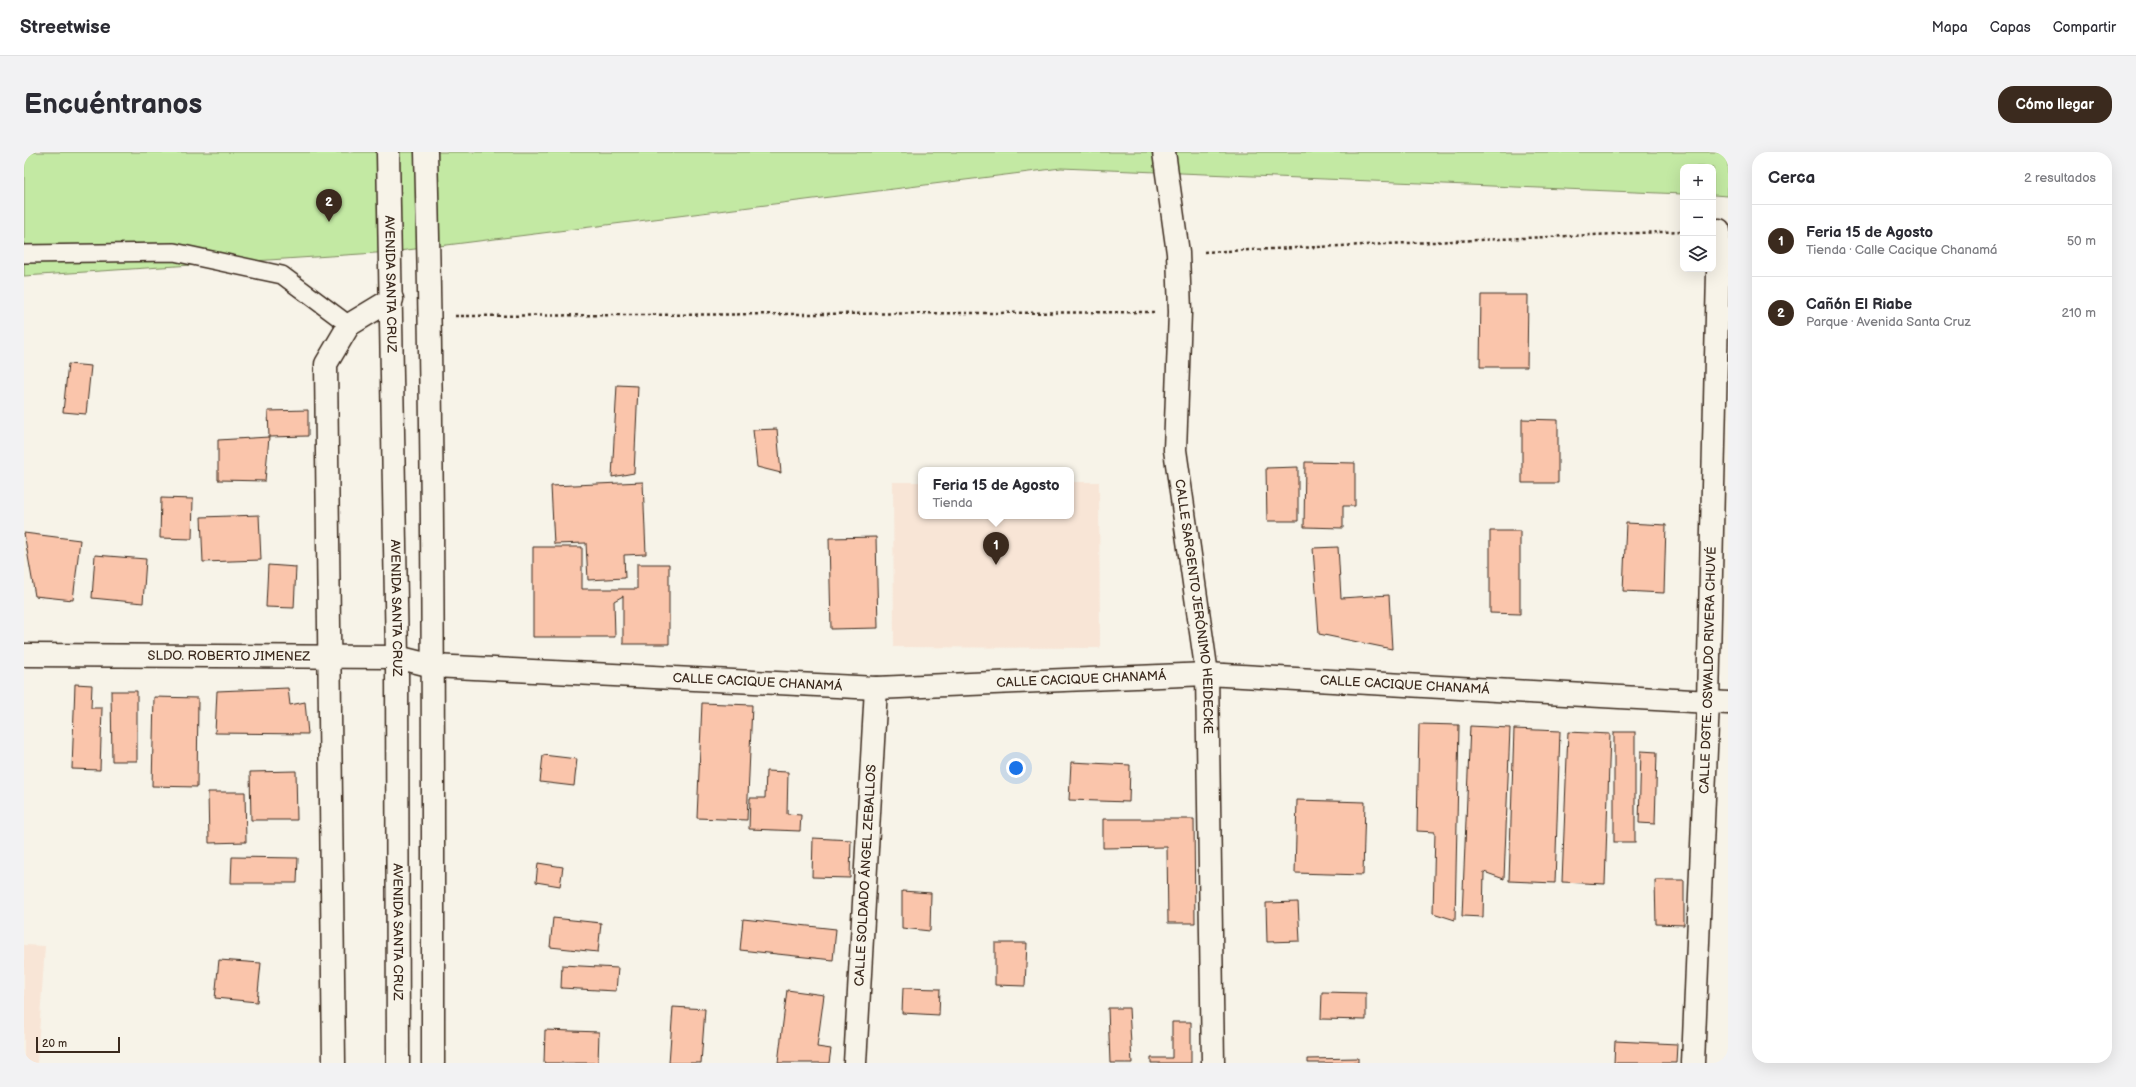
<!DOCTYPE html>
<html lang="es">
<meta charset="utf-8">
<style>
:root{--surface:#fff;--page:#f2f2f3;--text:#2b2b33;--muted:#7c7c81;--line:#e1e1e2;--accent:#3b2a1e}
body{margin:0;font-family:"Balsamiq Sans",sans-serif;background:var(--page);color:var(--text)}
.controls{position:absolute;right:12px;top:12px;display:grid;overflow:hidden;border-radius:8px;box-shadow:0 4px 16px #0002}
.controls button{width:36px;height:36px;display:grid;place-items:center;padding:0;border:0;border-bottom:1px solid var(--line);background:var(--surface);color:var(--text);font:20px sans-serif}
.scale{position:absolute;left:12px;bottom:10px;width:84px;box-sizing:border-box;padding-left:4px;border:2px solid #3b2a1e;border-top:0;font-size:11px;line-height:14px;white-space:nowrap;color:#3b2a1e;-webkit-text-stroke:3px #f7f3e8;paint-order:stroke}
.you{position:absolute;left:992px;top:616px;width:14px;height:14px;margin:-10px;border:3px solid #fff;border-radius:50%;background:#1a73e8;box-shadow:0 0 0 6px #1a73e833}
.badge{display:grid;place-items:center;width:26px;height:26px;border-radius:50%;background:var(--accent);color:#fff;font-size:13px;font-weight:700}
.pin{position:absolute;translate:-50% -33px;filter:drop-shadow(0 1px 2px #0008)}
.pin::after{content:'';position:absolute;top:21px;width:14px;height:12px;background:inherit;clip-path:polygon(0 0,100% 0,50% 100%)}
.popup{position:absolute;left:894px;top:315px;width:156px;height:52px;box-sizing:border-box;display:grid;place-content:center;border-radius:8px;background:var(--surface);filter:drop-shadow(0 1px 3px #0005);font-size:13px;white-space:nowrap;color:var(--muted)}
.popup b{font-size:15px;color:var(--text)}
.popup::after{content:'';position:absolute;left:50%;top:100%;margin-left:-8px;border:8px solid transparent;border-top-color:var(--surface)}
.list{margin:0;padding:0;list-style:none}
h2{display:flex;justify-content:space-between;align-items:center;height:52px;margin:0;padding:0 16px;font-size:17px}
h2 small{font-size:13px;font-weight:400;color:var(--muted)}
.list li{display:grid;grid-template-columns:26px 1fr auto;gap:12px;align-items:center;box-sizing:border-box;height:72px;padding:0 16px;border-top:1px solid var(--line)}
.list b{display:block;font-size:15px;white-space:nowrap}
.list p{margin:0;font-size:13px;white-space:nowrap;color:var(--muted)}
.list em{font-size:13px;font-style:normal;color:var(--muted)}
.icon{flex:none;width:22px;height:22px;fill:none;stroke:currentColor;stroke-width:2;stroke-linecap:round;stroke-linejoin:round}
.map{position:relative;flex:none;width:1704px;height:911px;overflow:hidden;border-radius:16px}
header{display:flex;align-items:center;gap:24px;box-sizing:border-box;height:56px;padding:0 20px;background:var(--surface);border-bottom:1px solid var(--line)}
header strong{font-size:19px}
nav{display:flex;gap:22px;margin-inline-start:auto;font-size:14px}
.intro{display:flex;align-items:center;justify-content:space-between;box-sizing:border-box;height:96px;padding:0 24px}
h1{margin:0;font-size:28px}
.button{padding:10px 18px;border-radius:16px;background:var(--accent);color:#fff;font-size:14px;font-weight:700}
main{display:flex;gap:24px;padding:0 24px}
aside{flex:1;background:var(--surface);border-radius:16px;box-shadow:0 4px 16px #0002}
.map>svg:first-child{display:block}
</style>
<header>
<strong>Streetwise</strong>
<nav><a>Mapa</a><a>Capas</a><a>Compartir</a></nav>
</header>
<div class="intro"><h1>Encuéntranos</h1><a class="button">Cómo llegar</a></div>
<main>
<div class="map">
<svg width="1704" height="911" viewBox="0 0 1704 911">
<rect width="100%" height="100%" fill="#f7f3e8"/>
<filter id="ink" filterUnits="userSpaceOnUse"><feTurbulence type="fractalNoise" baseFrequency=".025" numOctaves="2"/><feDisplacementMap in="SourceGraphic" scale="8" xChannelSelector="R" yChannelSelector="G"/><feConvolveMatrix kernelMatrix="1 2 1 2 8 2 1 2 1" color-interpolation-filters="sRGB"/></filter>
<g filter="url(#ink)">
<g fill="#f8e5d6">
<polygon points="869,330 897,330 897,364 1047,364 1047,330 1075,330 1076,496 870,495"/>
<polygon points="0,793 21,794 13,911 0,911"/>
</g>
<polygon fill="#c3e9a3" stroke="#7f8a60" points="0,0 1704,0 1704,44 1689,43 1689,15 1659,15 1659,42 1037,16 367,100 0,124"/>
<g fill="#fac5ab" stroke="#3b2a1e">
<polygon points="1457,143 1504,143 1503,215 1456,215"/>
<polygon points="44,212 67,214 62,262 39,260"/>
<polygon points="593,233 614,234 610,321 588,325"/>
<polygon points="284,258 284,284 245,285 244,259"/>
<polygon points="1498,267 1534,268 1534,331 1498,331"/>
<polygon points="753,277 757,321 733,315 729,278"/>
<polygon points="245,285 241,329 194,328 194,288"/>
<polygon points="1281,310 1331,311 1331,354 1319,354 1319,376 1280,375"/>
<polygon points="1274,315 1274,369 1243,369 1242,316"/>
<polygon points="619,330 622,402 600,403 601,426 564,428 562,391 530,392 527,334"/>
<polygon points="137,346 169,347 168,387 136,386"/>
<polygon points="235,363 237,408 179,410 177,365"/>
<polygon points="1602,371 1642,373 1640,441 1599,439"/>
<polygon points="1466,379 1496,379 1496,462 1466,461"/>
<polygon points="0,381 56,388 49,448 11,444"/>
<polygon points="852,385 854,476 807,477 805,386"/>
<polygon points="509,395 558,395 558,437 613,437 613,412 645,412 645,492 599,492 599,444 590,449 591,485 509,485"/>
<polygon points="1314,395 1317,446 1365,443 1368,497 1295,482 1289,396"/>
<polygon points="71,403 122,407 119,451 68,446"/>
<polygon points="244,413 272,415 270,456 242,455"/>
<polygon points="51,532 68,533 67,556 78,556 76,618 48,617"/>
<polygon points="264,536 266,553 281,550 284,582 191,581 193,539"/>
<polygon points="87,539 113,539 113,609 88,609"/>
<polygon points="130,545 174,546 173,635 128,634"/>
<polygon points="678,551 728,553 723,668 673,666"/>
<polygon points="1395,572 1435,573 1431,768 1409,761 1411,680 1393,679"/>
<polygon points="1446,574 1486,576 1480,727 1460,720 1459,765 1438,764"/>
<polygon points="1490,577 1536,579 1531,731 1485,729"/>
<polygon points="1544,580 1586,582 1581,732 1538,730"/>
<rect x="1590" y="580" width="21" height="110"/>
<polygon points="1617,599 1633,600 1631,672 1615,671"/>
<polygon points="519,603 553,607 550,634 516,630"/>
<polygon points="1047,610 1106,613 1105,650 1045,648"/>
<polygon points="272,619 273,668 227,668 226,620"/>
<polygon points="742,619 764,620 763,662 777,663 776,679 725,677 726,646 741,646"/>
<polygon points="184,640 221,640 222,690 185,691"/>
<polygon points="1273,648 1341,650 1339,723 1271,721"/>
<polygon points="1079,667 1170,667 1171,771 1144,771 1143,695 1079,696"/>
<polygon points="789,686 827,688 826,726 788,725"/>
<polygon points="208,705 274,706 273,731 207,731"/>
<polygon points="514,711 539,715 536,734 512,730"/>
<polygon points="1631,728 1660,728 1660,773 1632,772"/>
<polygon points="878,739 907,741 906,779 878,776"/>
<polygon points="1274,750 1276,789 1243,790 1242,751"/>
<polygon points="529,766 577,771 574,800 526,795"/>
<polygon points="719,767 812,777 809,808 716,798"/>
<polygon points="971,791 1003,791 1001,834 971,833"/>
<polygon points="195,808 237,811 233,850 191,846"/>
<polygon points="538,813 594,816 592,839 537,836"/>
<polygon points="879,836 916,837 915,863 878,861"/>
<polygon points="763,838 800,843 793,895 807,897 805,911 754,911"/>
<polygon points="1298,840 1342,841 1342,868 1297,867"/>
<polygon points="649,855 681,857 677,911 645,911"/>
<polygon points="1084,856 1105,856 1108,911 1086,911"/>
<polygon points="1148,870 1167,870 1167,911 1127,911 1127,906 1148,906"/>
<polygon points="521,878 575,880 574,911 520,911"/>
<polygon points="1591,889 1653,892 1652,911 1590,911"/>
<polygon points="1334,906 1334,911 1284,911 1284,907"/>
</g>
<g fill="none" stroke-linecap="round" stroke-linejoin="round">
<g stroke="#3b2a1e" stroke-width="20">
<polyline id="service" points="0,102 150,100 258,123 325,173"/>
</g>
<g stroke="#3b2a1e" stroke-width="25">
<g id="minor">
<path id="s1" d="M1140,0L1154,101L1156,160L1151,298L1183,522L1189,911"/>
<path id="s2" d="M0,503L373,505L409,514L852,536L1183,522L1704,551"/>
<polyline points="310,911 302,212 325,173 368,147"/>
<path id="s3" d="M831,911L852,536"/>
<path id="s4" d="M1669,911L1684,549L1695,78"/>
</g>
</g>
<g stroke="#3b2a1e" stroke-width="25">
<g id="secondary">
<path id="s5" d="M364,0L373,505L374,911"/>
<path d="M402,0C410,304 409,607 409,911"/>
</g>
</g>
<g stroke="#3b2a1e" stroke-width="2.5" stroke-dasharray="3 3" stroke-linecap="butt">
<polyline points="1180,100 1659,79"/>
<polyline points="431,164 1132,160"/>
</g>
<use href="#service" stroke="#f7f3e8" stroke-width="17"/>
<use href="#minor" stroke="#f7f3e8" stroke-width="22"/>
<use href="#secondary" stroke="#f7f3e8" stroke-width="22"/>
</g>
</g>
<g text-anchor="middle" dominant-baseline="central" stroke-width="4" stroke-linejoin="round" paint-order="stroke">
<g font-size="13" fill="#3b2a1e" stroke="#f7f3e8">
<text stroke="none"><textPath href="#s5" startOffset="132">AVENIDA SANTA CRUZ</textPath></text>
<text stroke="none"><textPath href="#s5" startOffset="456">AVENIDA SANTA CRUZ</textPath></text>
<text stroke="none"><textPath href="#s1" startOffset="457">CALLE SARGENTO JERÓNIMO HEIDECKE</textPath></text>
<text stroke="none"><textPath href="#s2" startOffset="205">SLDO. ROBERTO JIMENEZ</textPath></text>
<text stroke="none"><textPath href="#s4" startOffset="393">CALLE DGTE. OSWALDO RIVERA CHUVÉ</textPath></text>
<text stroke="none"><textPath href="#s2" startOffset="1059">CALLE CACIQUE CHANAMÁ</textPath></text>
<text stroke="none"><textPath href="#s2" startOffset="735">CALLE CACIQUE CHANAMÁ</textPath></text>
<text stroke="none"><textPath href="#s2" startOffset="1383">CALLE CACIQUE CHANAMÁ</textPath></text>
<text stroke="none"><textPath href="#s3" startOffset="188">CALLE SOLDADO ÁNGEL ZEBALLOS</textPath></text>
<text stroke="none"><textPath href="#s5" startOffset="780">AVENIDA SANTA CRUZ</textPath></text>
</g>
</g>
</svg>
<div class="controls">
<button>+</button>
<button>−</button>
<button><svg class="icon" aria-label="layers" viewBox="0 0 24 24"><path d="M12 4l9 5-9 5-9-5zM3 14l9 5 9-5"/></svg></button>
</div>
<div class="scale">20 m</div>
<div class="you"></div>
<div class="pin badge" style="left:972px;top:413px">1</div>
<div class="popup"><b>Feria 15 de Agosto</b>Tienda</div>
<div class="pin badge" style="left:305px;top:70px">2</div>
</div>
<aside>
<h2>Cerca<small>2 resultados</small></h2>
<ul class="list">
<li><span class="badge">1</span><div><b>Feria 15 de Agosto</b><p>Tienda · Calle Cacique Chanamá</p></div><em>50 m</em></li>
<li><span class="badge">2</span><div><b>Cañón El Riabe</b><p>Parque · Avenida Santa Cruz</p></div><em>210 m</em></li>
</ul>
</aside>
</main>
